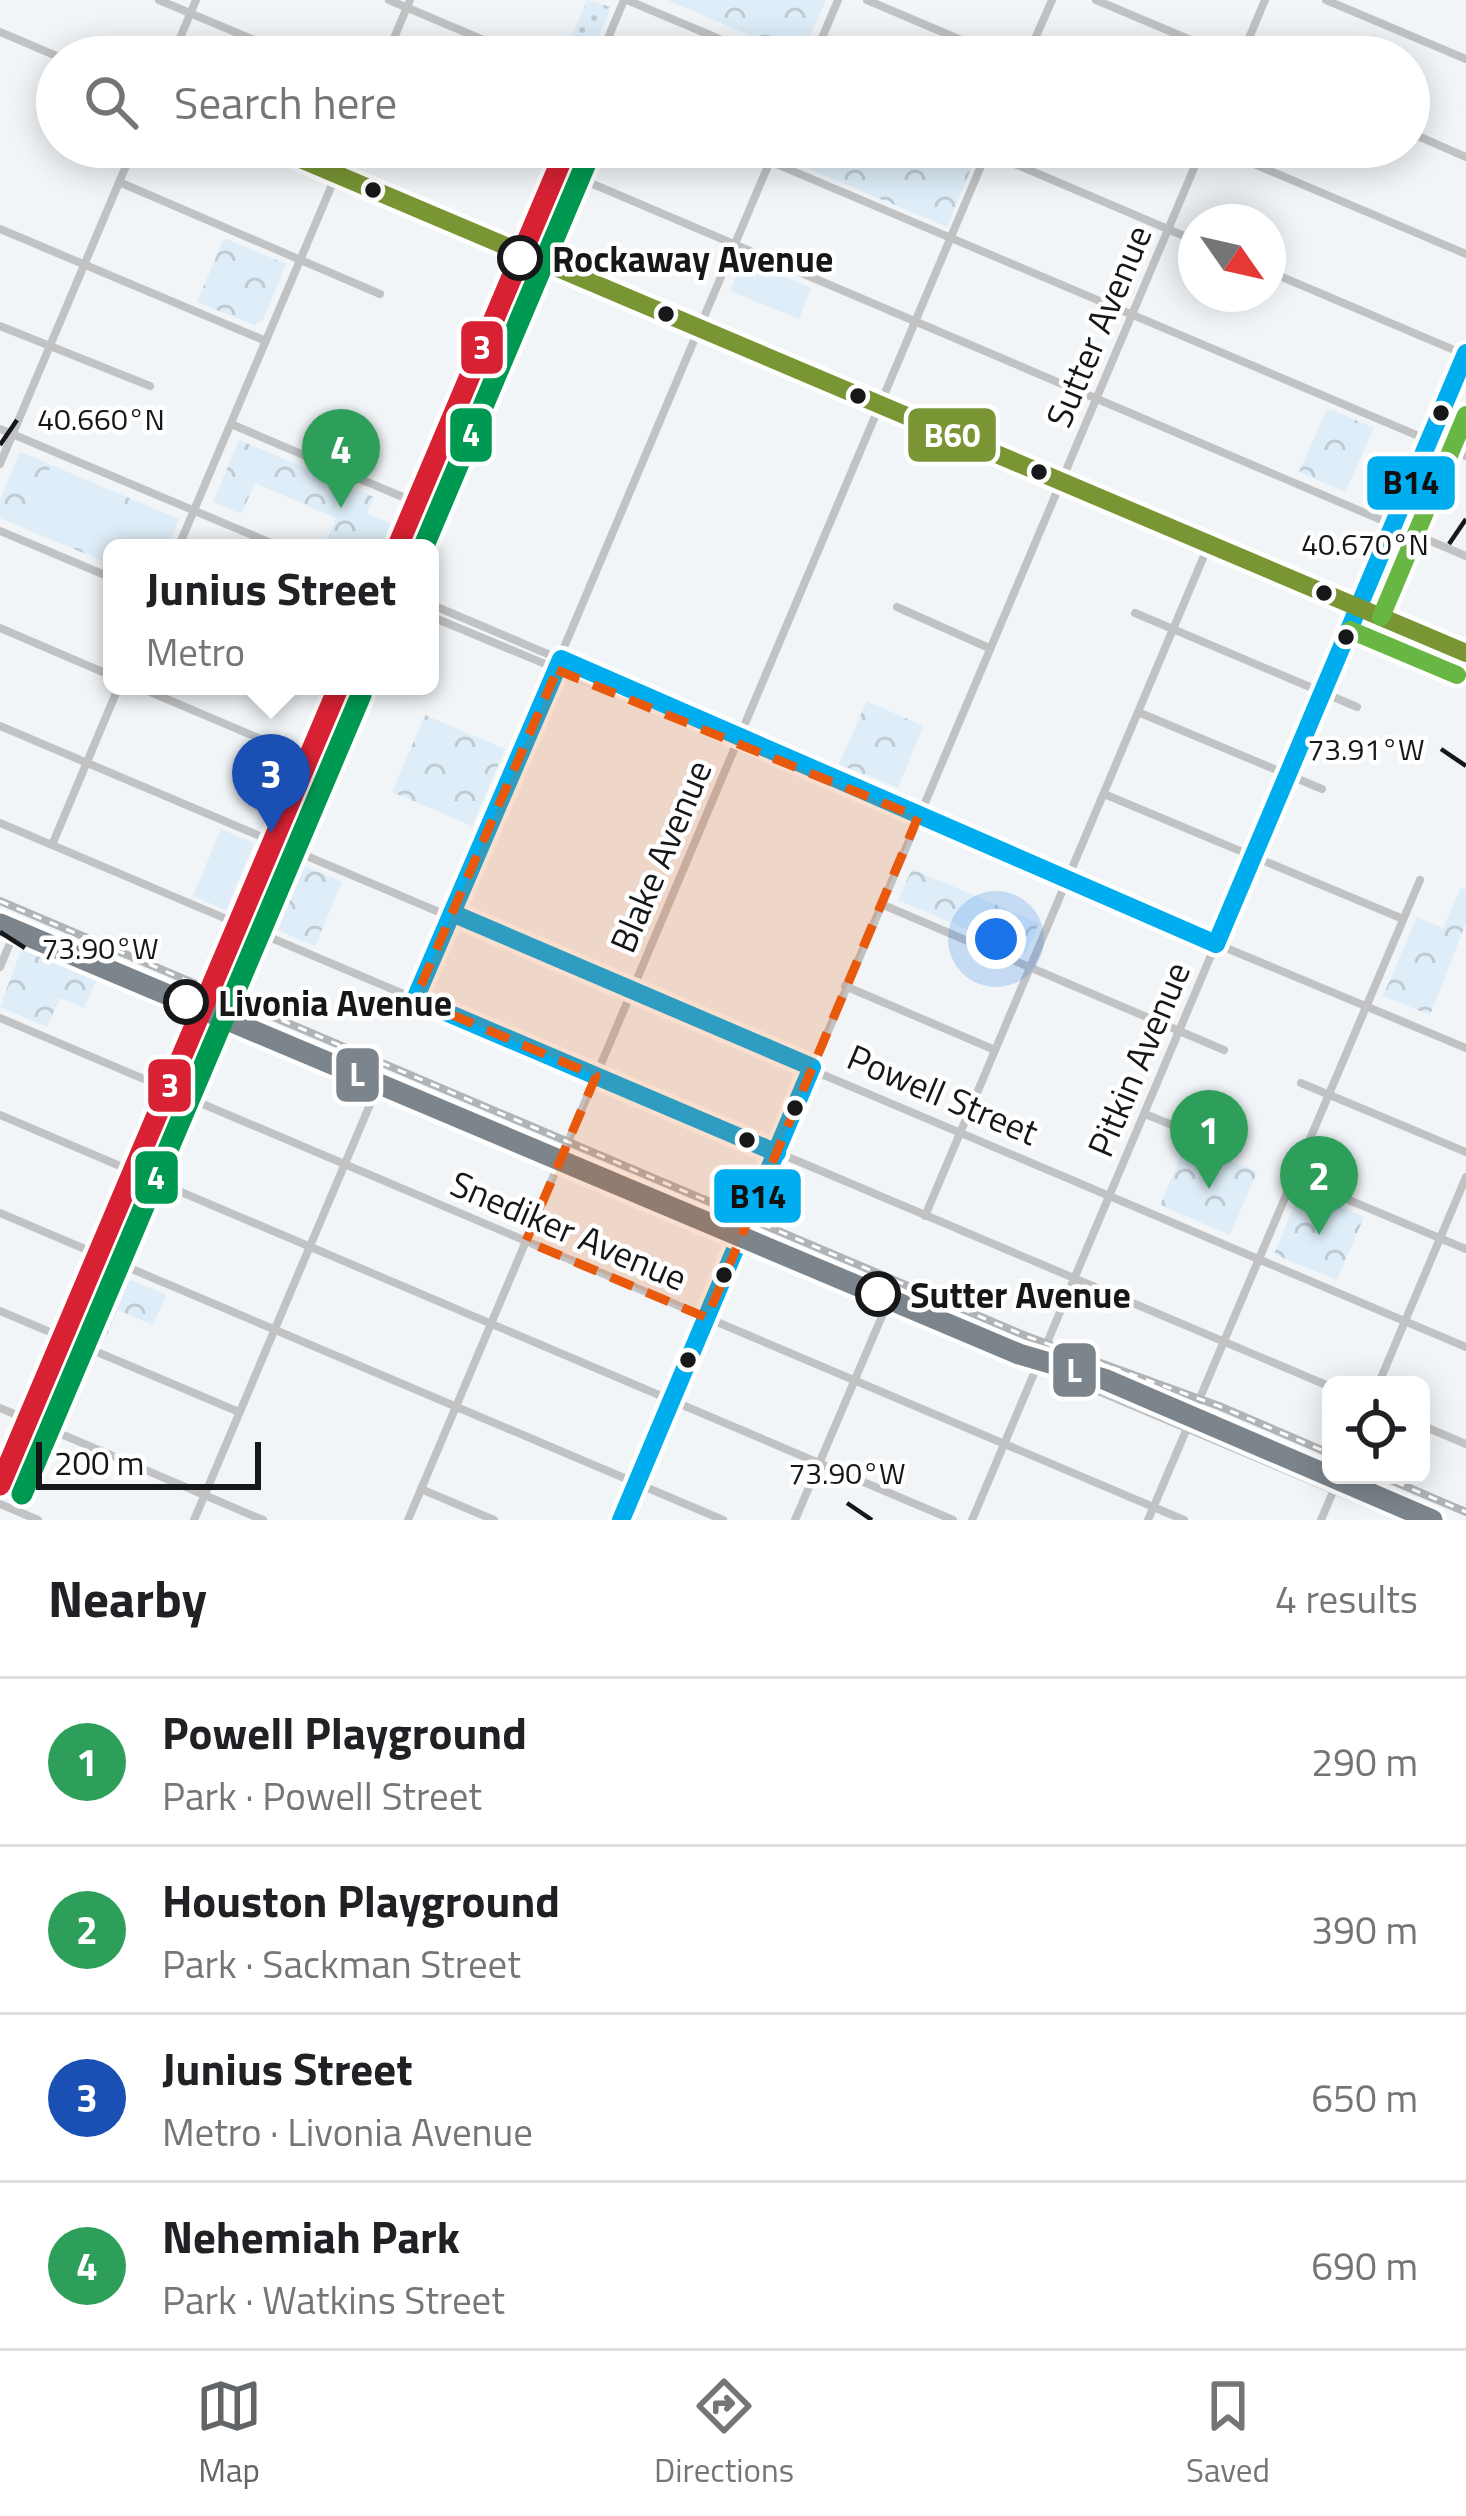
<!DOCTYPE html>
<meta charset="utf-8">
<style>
:root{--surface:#fff;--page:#f6f6f6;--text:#202124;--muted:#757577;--line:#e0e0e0;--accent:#626567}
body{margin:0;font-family:"Titillium Web",sans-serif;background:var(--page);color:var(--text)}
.controls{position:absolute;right:36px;bottom:36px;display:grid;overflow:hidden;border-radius:18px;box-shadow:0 6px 30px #0003}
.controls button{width:108px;height:108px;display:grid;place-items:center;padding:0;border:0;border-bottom:3px solid var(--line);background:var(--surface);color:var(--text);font:60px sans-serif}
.compass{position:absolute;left:1178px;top:204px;width:108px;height:108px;border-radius:50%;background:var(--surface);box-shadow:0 6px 30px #0003;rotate:124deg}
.scale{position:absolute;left:36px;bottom:30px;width:225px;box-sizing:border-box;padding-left:12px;border:6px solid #151719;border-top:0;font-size:33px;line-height:42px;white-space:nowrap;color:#151719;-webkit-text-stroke:9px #fff;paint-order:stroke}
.you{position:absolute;left:996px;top:939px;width:42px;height:42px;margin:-30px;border:9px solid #fff;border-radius:50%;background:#1a73e8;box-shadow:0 0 0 18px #1a73e833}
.badge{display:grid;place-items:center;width:78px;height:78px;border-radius:50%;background:var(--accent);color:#fff;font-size:39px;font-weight:700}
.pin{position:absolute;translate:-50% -99px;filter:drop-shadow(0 3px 6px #0008)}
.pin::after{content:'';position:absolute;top:63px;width:42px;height:36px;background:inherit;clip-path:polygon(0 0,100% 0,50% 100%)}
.popup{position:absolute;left:103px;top:539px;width:336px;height:156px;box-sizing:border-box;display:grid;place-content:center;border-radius:18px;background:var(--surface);filter:drop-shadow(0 3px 9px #0005);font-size:39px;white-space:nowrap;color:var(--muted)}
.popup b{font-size:45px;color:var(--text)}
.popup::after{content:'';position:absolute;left:50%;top:100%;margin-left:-24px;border:24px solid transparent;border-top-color:var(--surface)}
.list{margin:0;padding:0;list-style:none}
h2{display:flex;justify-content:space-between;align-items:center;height:156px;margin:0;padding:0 48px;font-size:51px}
h2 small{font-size:39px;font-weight:400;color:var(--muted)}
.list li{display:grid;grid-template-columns:78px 1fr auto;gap:36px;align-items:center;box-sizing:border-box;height:168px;padding:0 48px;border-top:3px solid var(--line)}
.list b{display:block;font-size:45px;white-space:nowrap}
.list p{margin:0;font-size:39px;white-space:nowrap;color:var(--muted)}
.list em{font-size:39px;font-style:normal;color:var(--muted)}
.icon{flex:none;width:66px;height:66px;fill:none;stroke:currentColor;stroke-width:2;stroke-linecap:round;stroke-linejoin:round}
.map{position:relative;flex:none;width:1466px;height:1520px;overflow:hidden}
.search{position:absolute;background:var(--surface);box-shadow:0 6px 30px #0003;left:36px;right:36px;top:36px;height:132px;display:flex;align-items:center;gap:30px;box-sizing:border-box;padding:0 42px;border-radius:66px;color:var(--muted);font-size:45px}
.sheet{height:828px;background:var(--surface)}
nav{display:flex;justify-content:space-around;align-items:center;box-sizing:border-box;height:168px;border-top:3px solid var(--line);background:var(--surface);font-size:33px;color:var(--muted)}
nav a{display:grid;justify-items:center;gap:6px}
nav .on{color:var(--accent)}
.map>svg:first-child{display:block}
</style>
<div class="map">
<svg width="1466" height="1520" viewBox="0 0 1466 1520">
<defs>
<pattern id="grass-dots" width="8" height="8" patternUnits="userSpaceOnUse" patternTransform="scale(3)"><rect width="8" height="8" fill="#deedf8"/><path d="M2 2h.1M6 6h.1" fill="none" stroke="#becad4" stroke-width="1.8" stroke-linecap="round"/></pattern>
<pattern id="forest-crowns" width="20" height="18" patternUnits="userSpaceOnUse" patternTransform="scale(3)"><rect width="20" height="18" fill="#deedf8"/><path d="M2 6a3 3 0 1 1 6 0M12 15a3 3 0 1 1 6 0" fill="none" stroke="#becad4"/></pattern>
</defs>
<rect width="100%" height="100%" fill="#f1f5f8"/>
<polygon fill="url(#grass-dots)" points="587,0 611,7 590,57 563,57"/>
<g fill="url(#forest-crowns)">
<polygon points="667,0 826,0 800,57"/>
<polygon points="788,147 947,147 975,159 947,227 783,158"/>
<polygon points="224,238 286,264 263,320 254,325 197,302"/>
<polygon points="1332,410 1374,428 1345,492 1299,472 1326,411"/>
<polygon points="239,440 374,497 367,513 391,524 381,548 324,548 336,518 255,483 241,514 213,502"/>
<polygon points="20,452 179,519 166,548 112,548 112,565 0,518 0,499"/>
<polygon points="867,701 923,726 898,788 839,764"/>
<polygon points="425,715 505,749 472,826 392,792"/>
<polygon points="276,854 342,882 315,946 249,918"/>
<polygon points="912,869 1039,923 1026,954 898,900"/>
<polygon points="1461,887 1466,890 1466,923 1430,1015 1383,996 1417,917 1443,928"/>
<polygon points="23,945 98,977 84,1008 60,998 47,1027 0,1007"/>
<polygon points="1187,1142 1257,1172 1230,1235 1160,1205"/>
<polygon points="1301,1190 1364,1217 1337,1280 1274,1254"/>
<polygon points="102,1268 166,1295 153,1325 118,1310 103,1344 75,1332"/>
</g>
<g fill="#deedf8">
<polygon points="743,258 811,288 799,319 730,291"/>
<polygon points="51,465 101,486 98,494 133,511 138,502 179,519 166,548 112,548 107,558 78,542 74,549 24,528"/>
<polygon points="221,829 254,843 226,910 193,896"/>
</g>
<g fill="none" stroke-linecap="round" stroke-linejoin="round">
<g stroke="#c1c2c3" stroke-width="8">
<polyline points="159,0 294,57"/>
<polyline points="389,0 524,57"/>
<polyline points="627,0 762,57"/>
<polyline points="867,0 1001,57"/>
<polyline points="1096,0 1231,57"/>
<polyline points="1326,0 1466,59"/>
<polyline points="0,32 59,57"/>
<polyline points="172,57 196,0"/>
<polyline points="386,57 410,0"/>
<polyline points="600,57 624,0"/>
<polyline points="814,57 838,0"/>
<polyline points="1027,57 1052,0"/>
<polyline points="1241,57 1265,0"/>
<polyline points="1409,132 1466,157"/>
<polyline points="272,147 1466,653"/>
<polyline points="506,147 1466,556"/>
<polyline points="736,147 1466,456"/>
<polyline points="975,147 1196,241"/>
<polyline points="1214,147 1466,254"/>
<polyline points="119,182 380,294"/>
<polyline points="0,229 266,341"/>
<polyline points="1268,271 1466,355"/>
<polyline points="0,326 150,386"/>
<polyline points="231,424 412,501"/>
<polyline points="0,429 283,548"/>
<polyline points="0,464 134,147"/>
<polyline points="0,531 112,578"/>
<polyline points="178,548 348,147"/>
<polyline points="392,548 562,147"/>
<polyline points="430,604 909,807 917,816"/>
<polyline points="897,607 989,648"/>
<polyline points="1135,613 1357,707"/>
<polyline points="430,616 1466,1048"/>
<polyline points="0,628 112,676"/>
<polyline points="136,686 303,757"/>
<polyline points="1138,712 1322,789"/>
<polyline points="0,726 1466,1347"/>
<polyline points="1104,794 1403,919"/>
<polyline points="0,823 1331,1387"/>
<polyline points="52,845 119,686"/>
<polyline points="881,904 1224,1050"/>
<polyline points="233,921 333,686"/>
<polyline points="0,930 1405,1520"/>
<polyline points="0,967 13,936"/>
<polyline points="845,986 995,1050"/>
<polyline points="415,999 776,147"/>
<polyline points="0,1018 1184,1520"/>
<polyline points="1301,1083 1466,1152"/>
<polyline points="1145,1114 1187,1131"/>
<polyline points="0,1115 953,1520"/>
<polyline points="1294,1177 1466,1249"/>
<polyline points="0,1213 723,1520"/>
<polyline points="925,1216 1209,544"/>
<polyline points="0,1311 239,1412"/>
<polyline points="1378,1385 1466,1177"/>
<polyline points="0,1408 263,1520"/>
<polyline points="1421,1425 1466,1444"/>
<polyline points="0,1468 194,1013"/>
<polyline points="421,1489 494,1520"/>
<polyline points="0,1504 38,1520"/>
<polyline points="194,1520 377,1088"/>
<polyline points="408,1520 989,147"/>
<polyline points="621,1520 1203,147"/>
<polyline points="795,1520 888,1302"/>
<polyline points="972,1520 1466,353"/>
<polyline points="1148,1520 1420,880"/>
<polyline points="1321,1520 1340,1475"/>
</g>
<g stroke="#b1b4b6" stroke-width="8">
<g id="rail">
<polyline points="0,901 1026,1336 1219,1406 1331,1454"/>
<polyline points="1379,1475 1466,1512"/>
</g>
</g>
<use href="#rail" stroke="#fff" stroke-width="3" stroke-dasharray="9" stroke-linecap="butt"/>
<g stroke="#fff" stroke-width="27">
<g id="bus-1">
<polyline points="452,913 812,1067 621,1520"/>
<polyline points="1216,944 1466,353"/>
<polyline points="777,1153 415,999 561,659 1216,944"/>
</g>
</g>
<g stroke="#fff" stroke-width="27">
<polyline id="bus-2" points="272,147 1466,653"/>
</g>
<g stroke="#fff" stroke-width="27">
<g id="bus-3">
<polyline points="1381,617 1466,415"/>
<polyline points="1350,630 1457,675"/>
</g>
</g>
<use href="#bus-1" stroke="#00aeef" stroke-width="18"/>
<use href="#bus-2" stroke="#799534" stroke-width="18"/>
<use href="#bus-3" stroke="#68b643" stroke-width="18"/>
<g stroke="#fff" stroke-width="30">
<polyline id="metro-1" points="0,924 1019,1354 1104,1379 1432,1520"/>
</g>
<g stroke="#fff" stroke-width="30">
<g id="metro-2">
<polyline points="397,548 567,147"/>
<polyline points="0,1485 339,686"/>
</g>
</g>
<g stroke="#fff" stroke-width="30">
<g id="metro-3">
<polyline points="423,548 589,156"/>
<polyline points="22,1494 361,695"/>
</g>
</g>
<use href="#metro-1" stroke="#7c858c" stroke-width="21"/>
<use href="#metro-2" stroke="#d82233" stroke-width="21"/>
<use href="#metro-3" stroke="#009952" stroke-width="21"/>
</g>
<path fill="#e8590c" fill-opacity="0.2" stroke="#e8590c" stroke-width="9" stroke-dasharray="24 15" stroke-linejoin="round" d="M557,670L918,817L707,1318L526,1241L596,1076L415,999Z"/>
<path fill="none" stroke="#151719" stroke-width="4.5" d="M0,445L17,420M1449,544L1466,519M1441,749L1466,766M0,932L25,948M847,1503L872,1520"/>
<g fill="#151719" stroke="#fff" stroke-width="4.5">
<circle cx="373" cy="190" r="10"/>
<circle cx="666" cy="314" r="10"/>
<circle cx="858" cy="396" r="10"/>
<circle cx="1441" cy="413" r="10"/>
<circle cx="1039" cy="472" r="10"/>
<circle cx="1324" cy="593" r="10"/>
<circle cx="1346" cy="637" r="10"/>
<circle cx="795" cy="1108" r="10"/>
<circle cx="747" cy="1140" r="10"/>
<circle cx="724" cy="1275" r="10"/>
<circle cx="688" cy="1360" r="10"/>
</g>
<g fill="#fff" stroke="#151719" stroke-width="6">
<circle cx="520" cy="258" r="20"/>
<circle cx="186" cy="1002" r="20"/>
<circle cx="878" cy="1294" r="20"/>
</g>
<g text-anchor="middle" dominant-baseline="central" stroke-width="9" stroke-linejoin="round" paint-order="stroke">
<g font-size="36" font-weight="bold" fill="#151719" stroke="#fff" text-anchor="start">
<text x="552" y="258">Rockaway Avenue</text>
<text x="218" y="1002">Livonia Avenue</text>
<text x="910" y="1294">Sutter Avenue</text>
</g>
<g font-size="36" fill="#151719" stroke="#fff">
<text transform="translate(1098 326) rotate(-67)">Sutter Avenue</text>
<text transform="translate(660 856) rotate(-67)">Blake Avenue</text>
<text transform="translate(1138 1059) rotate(-67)">Pitkin Avenue</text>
<text transform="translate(943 1094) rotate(23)">Powell Street</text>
<text transform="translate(569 1230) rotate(23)">Snediker Avenue</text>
</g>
</g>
<g font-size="30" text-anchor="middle" fill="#151719" stroke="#fff" stroke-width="9" stroke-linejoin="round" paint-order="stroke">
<text x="101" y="430">40.660°N</text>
<text x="1365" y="555">40.670°N</text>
<text x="1366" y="760">73.91°W</text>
<text x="100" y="959">73.90°W</text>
<text x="847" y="1484">73.90°W</text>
</g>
<g stroke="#fff" stroke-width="4.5">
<rect x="459" y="319" width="46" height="57" rx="12" fill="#d82233"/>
<rect x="448" y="406" width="46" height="58" rx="12" fill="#009952"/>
<rect x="906" y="406" width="92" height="58" rx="12" fill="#799534"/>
<rect x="1365" y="454" width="92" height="58" rx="12" fill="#00aeef"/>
<rect x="334" y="1046" width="47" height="58" rx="12" fill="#7c858c"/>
<rect x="146" y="1057" width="47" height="57" rx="12" fill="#d82233"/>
<rect x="133" y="1149" width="47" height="57" rx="12" fill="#009952"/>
<rect x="712" y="1167" width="91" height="58" rx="12" fill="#00aeef"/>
<rect x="1051" y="1341" width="47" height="58" rx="12" fill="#7c858c"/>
</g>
<g font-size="33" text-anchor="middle" font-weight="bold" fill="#fff">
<text x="482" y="359">3</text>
<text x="471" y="446">4</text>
<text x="952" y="447">B60</text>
<text x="357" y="1086">L</text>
<text x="170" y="1097">3</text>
<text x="156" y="1189">4</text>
<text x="1074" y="1382">L</text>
</g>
<g font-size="33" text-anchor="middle" font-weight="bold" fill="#111">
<text x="1411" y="494">B14</text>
<text x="758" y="1208">B14</text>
</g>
</svg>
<div class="controls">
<button><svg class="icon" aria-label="locate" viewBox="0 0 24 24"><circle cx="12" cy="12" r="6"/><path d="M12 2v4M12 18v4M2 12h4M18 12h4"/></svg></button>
</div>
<svg class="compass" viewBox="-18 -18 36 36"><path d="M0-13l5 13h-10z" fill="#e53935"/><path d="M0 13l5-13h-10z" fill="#757577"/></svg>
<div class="scale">200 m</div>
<div class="you"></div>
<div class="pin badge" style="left:1209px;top:1189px;background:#2e9e5b">1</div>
<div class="pin badge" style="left:1319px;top:1235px;background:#2e9e5b">2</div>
<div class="pin badge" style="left:271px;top:833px;background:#1a4fb4">3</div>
<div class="popup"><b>Junius Street</b>Metro</div>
<div class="pin badge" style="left:341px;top:508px;background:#2e9e5b">4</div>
<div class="search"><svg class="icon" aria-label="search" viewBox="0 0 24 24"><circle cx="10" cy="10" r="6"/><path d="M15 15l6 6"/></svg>Search here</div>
</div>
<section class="sheet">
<h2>Nearby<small>4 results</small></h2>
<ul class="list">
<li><span class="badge" style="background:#2e9e5b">1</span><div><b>Powell Playground</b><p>Park · Powell Street</p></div><em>290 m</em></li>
<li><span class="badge" style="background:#2e9e5b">2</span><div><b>Houston Playground</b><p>Park · Sackman Street</p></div><em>390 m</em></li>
<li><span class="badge" style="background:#1a4fb4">3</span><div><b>Junius Street</b><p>Metro · Livonia Avenue</p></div><em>650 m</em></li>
<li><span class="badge" style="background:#2e9e5b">4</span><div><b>Nehemiah Park</b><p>Park · Watkins Street</p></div><em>690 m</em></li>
</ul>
</section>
<nav>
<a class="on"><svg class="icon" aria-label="map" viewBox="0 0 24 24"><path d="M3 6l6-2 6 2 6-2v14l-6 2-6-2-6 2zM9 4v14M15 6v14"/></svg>Map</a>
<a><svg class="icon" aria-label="directions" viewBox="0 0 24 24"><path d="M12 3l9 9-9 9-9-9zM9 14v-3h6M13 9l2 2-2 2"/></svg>Directions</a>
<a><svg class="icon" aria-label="saved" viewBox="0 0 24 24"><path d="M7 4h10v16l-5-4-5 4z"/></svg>Saved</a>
</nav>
